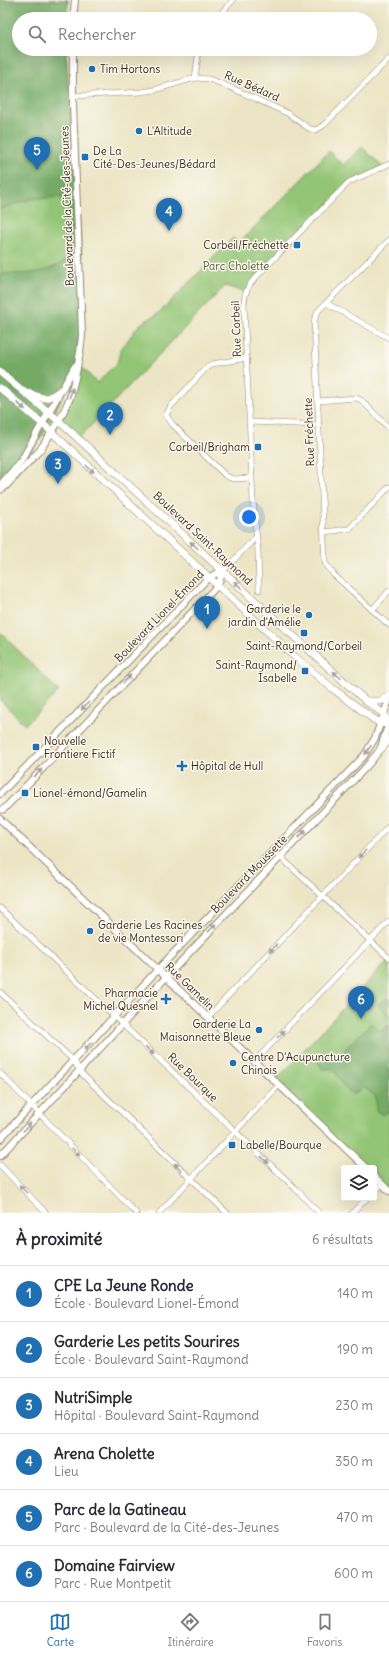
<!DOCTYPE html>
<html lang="fr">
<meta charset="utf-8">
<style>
:root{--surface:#fff;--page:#f2f2f3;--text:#2b2b33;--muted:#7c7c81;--line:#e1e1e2;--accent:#1f6fb2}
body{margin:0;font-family:Delius,sans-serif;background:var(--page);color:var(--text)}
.controls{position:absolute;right:12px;bottom:12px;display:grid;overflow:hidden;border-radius:4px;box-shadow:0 4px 16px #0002}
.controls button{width:36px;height:36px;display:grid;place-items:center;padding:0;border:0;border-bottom:1px solid var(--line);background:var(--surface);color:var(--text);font:20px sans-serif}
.you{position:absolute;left:249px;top:517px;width:14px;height:14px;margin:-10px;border:3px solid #fff;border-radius:50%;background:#1a73e8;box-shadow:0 0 0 6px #1a73e833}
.badge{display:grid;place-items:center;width:26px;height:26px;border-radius:50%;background:var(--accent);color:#fff;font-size:13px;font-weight:700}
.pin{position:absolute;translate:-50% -33px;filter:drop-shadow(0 1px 2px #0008)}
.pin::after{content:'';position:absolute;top:21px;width:14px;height:12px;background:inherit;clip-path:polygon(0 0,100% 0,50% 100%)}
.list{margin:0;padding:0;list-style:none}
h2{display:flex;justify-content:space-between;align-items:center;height:52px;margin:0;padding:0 16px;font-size:17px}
h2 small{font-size:13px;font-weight:400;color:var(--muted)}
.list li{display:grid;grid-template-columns:26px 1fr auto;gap:12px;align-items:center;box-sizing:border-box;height:56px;padding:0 16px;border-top:1px solid var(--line)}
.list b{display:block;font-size:15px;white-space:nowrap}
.list p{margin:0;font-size:13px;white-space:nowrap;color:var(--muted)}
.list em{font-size:13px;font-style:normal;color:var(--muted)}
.icon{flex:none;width:22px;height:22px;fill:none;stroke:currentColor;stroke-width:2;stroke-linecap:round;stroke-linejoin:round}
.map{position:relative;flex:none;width:389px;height:1213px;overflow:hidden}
.search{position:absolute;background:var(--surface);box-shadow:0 4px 16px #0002;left:12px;right:12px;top:12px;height:44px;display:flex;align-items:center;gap:10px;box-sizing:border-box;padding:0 14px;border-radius:22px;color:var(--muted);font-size:15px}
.sheet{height:388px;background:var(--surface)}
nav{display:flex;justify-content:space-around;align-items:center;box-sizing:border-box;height:56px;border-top:1px solid var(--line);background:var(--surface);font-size:11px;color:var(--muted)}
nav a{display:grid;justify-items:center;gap:2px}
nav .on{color:var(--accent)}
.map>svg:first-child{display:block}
</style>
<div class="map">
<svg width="389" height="1213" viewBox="0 0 389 1213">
<rect width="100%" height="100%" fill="#fbf7ec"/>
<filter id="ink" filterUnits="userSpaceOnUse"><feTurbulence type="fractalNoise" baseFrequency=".025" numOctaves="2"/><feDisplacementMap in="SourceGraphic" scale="8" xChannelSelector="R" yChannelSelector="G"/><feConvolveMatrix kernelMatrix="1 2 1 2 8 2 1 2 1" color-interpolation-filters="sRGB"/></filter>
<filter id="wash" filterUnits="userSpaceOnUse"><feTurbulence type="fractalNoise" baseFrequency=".012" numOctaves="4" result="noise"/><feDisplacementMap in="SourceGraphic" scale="16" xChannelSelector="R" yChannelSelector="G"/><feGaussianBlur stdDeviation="0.9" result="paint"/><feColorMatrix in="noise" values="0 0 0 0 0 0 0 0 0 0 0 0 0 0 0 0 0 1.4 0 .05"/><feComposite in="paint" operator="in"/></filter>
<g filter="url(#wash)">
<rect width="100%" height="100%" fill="#ece5c5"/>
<g fill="#92c575" stroke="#66784a">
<polygon points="0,0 68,0 67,19 19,19 19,49 66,49 84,291 77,362 97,383 117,363 121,349 139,325 159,313 233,238 239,243 329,151 343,165 362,147 383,167 349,182 245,292 225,286 78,439 59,421 66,406 77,364 45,432 10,481 0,476"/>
<polygon points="0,632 59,691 25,725 0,700"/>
<polygon points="389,959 389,1191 374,1176 374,1168 366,1168 275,1081"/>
</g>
<g fill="#75aa66" stroke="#586a42">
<path d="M0,0H68L67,19H19V49H66L84,291L83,316L75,368L53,418L25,462L10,481L0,476V274C30,273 47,276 72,255L69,204L59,197L31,199L0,209Z"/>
<polygon points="387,998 389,999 389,1017 377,1005"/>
<polygon points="371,1023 381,1031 389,1025 389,1111 382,1115 376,1110 376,1097 365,1088 352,1094 345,1088 333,1069 322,1069 317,1060 326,1054 335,1056 342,1052"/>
</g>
</g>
<g filter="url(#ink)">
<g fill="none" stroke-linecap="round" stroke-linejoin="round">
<g stroke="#948872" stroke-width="6">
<g id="minor">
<polyline points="216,19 233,0"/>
<polyline points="195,78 199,49"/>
<polyline points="73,96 142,92 154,90 195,78 209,79 225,85 287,113 310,129 316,130 324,125 389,59"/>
<polyline points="389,240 318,311 314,321 325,563 334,575 389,625"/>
<polyline points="326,303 389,338"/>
<polyline points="247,358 212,364 207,367 171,406 166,415 173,425 226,476 233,479 251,478"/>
<polyline points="318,401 356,398 361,400 389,428"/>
<polyline points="250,422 319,425"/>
<polyline points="324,532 349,529 389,487"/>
<polyline points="223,571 256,537"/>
<path d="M259,590L258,551L253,501L244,305C244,293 248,286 256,277L349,182L389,164"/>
<polyline points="372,610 389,591"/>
<polyline points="273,850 389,958"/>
<polyline points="0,908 295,1188 319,1213"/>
<polyline points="0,992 74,1061 82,1074 227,1213"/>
<polyline points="208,1017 389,826"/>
<polyline points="254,1062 389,921"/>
<polyline points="0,1073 136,1213"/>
<polyline points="0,1165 46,1213"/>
<polyline points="374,1192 382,1184"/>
<polyline points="159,1213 279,1085"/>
<polyline points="352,1213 367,1198"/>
</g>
</g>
<g stroke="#948872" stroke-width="8">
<g id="tertiary">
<polyline points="73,19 75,0"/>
<polyline points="0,489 2,483 21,461 75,366"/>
<polyline points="0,490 6,486 40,450 59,421 70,398 75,378 80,352 82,336 81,308 73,105 73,49"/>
<polyline points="0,794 209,577 223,571"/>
<polyline points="0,810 4,809 218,585 223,571"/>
<polyline points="0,819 366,1168"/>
<polyline points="0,1139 162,965 364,756 375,738 389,700"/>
<polyline points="0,1156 170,973 367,766 380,750 389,723"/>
<polyline points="374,1176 389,1191"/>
</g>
</g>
<g stroke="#948872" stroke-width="8">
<g id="secondary">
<polyline points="0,372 59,421 288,631 366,701 384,714 389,724"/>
<polyline points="0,388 43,424 295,657 332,688 372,718 380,723 389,724"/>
<path d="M30,393C45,401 49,399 62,389"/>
<polyline points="366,701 381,701 389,696"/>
<polyline points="380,750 389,740"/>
</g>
</g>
<use href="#minor" stroke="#fff" stroke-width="5"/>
<use href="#tertiary" stroke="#fff" stroke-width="6"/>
<use href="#secondary" stroke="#fff" stroke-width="7"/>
</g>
<defs><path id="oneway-solid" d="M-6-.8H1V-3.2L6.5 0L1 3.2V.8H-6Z"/></defs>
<g fill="#a79f9a">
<use href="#oneway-solid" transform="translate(71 393) rotate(-72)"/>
<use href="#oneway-solid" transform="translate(21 406) rotate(40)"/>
<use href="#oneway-solid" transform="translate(90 469) rotate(42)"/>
<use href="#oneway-solid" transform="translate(194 545) rotate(-138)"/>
<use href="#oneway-solid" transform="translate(238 585) rotate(-137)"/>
<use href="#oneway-solid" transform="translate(337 675) rotate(-138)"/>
<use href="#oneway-solid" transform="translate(127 679) rotate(-46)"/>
<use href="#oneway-solid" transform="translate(85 706) rotate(134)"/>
<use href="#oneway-solid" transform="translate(368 750) rotate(124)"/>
<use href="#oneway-solid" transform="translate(38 773) rotate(-46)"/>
<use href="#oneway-solid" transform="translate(302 834) rotate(-46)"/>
<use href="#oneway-solid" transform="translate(362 854) rotate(134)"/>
<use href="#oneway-solid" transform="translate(212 928) rotate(-47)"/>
<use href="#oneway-solid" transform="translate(273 948) rotate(133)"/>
<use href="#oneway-solid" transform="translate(281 1034) rotate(-46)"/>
<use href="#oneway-solid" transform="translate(88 1046) rotate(132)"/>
<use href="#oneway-solid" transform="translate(150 1051) rotate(44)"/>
<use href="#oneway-solid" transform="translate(27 1127) rotate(-47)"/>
<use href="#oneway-solid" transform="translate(76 1152) rotate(46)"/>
<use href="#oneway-solid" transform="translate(265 1160) rotate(43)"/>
<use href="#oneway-solid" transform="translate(178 1167) rotate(-136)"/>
<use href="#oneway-solid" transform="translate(23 1189) rotate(-134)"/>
</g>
</g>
<g fill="#1f6fb2" stroke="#fbf7ec" stroke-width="1.5">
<circle cx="92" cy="69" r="4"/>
<circle cx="139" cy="131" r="4"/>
<rect x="81" y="153" width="8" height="8" rx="2"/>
<rect x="293" y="241" width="8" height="8" rx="2"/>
<rect x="254" y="443" width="8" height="8" rx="2"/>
<circle cx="309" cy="615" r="4"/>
<rect x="300" y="629" width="8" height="8" rx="2"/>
<rect x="301" y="667" width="8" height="8" rx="2"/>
<rect x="32" y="743" width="8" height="8" rx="2"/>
<path d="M180 760h4v4h4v4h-4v4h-4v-4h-4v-4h4z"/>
<rect x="21" y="789" width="8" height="8" rx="2"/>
<circle cx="90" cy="931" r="4"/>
<path d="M164 993h4v4h4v4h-4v4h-4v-4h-4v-4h4z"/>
<circle cx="259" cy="1030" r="4"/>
<circle cx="233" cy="1063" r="4"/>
<rect x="228" y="1141" width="8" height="8" rx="2"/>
</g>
<g text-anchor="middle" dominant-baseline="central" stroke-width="3" stroke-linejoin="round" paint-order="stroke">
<g font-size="11" fill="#3b2a1e" stroke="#fbf7ec" text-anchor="start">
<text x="100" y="69">Tim Hortons</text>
<text x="147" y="131">L'Altitude</text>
<text x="93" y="151">De La<tspan x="93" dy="13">Cité-Des-Jeunes/Bédard</tspan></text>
<text x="289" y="245" text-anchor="end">Corbeil/Fréchette</text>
<text x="250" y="447" text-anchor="end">Corbeil/Brigham</text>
<text x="301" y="609" text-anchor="end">Garderie le<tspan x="301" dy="13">jardin d'Amélie</tspan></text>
<text x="304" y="646" text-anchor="middle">Saint-Raymond/Corbeil</text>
<text x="297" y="665" text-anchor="end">Saint-Raymond/<tspan x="297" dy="13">Isabelle</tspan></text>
<text x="44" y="741">Nouvelle<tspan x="44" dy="13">Frontiere Fictif</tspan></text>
<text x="191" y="766">Hôpital de Hull</text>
<text x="33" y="793">Lionel-émond/Gamelin</text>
<text x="98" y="925">Garderie Les Racines<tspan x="98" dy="13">de vie Montessori</tspan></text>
<text x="158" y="993" text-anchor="end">Pharmacie<tspan x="158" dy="13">Michel Quesnel</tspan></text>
<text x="251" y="1024" text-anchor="end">Garderie La<tspan x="251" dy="13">Maisonnette Bleue</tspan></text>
<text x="241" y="1057">Centre D'Acupuncture<tspan x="241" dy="13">Chinois</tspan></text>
<text x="240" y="1145">Labelle/Bourque</text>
</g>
<g font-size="11" fill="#3b2a1e" stroke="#fbf7ec">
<text transform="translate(252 86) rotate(24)">Rue Bédard</text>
<text transform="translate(67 206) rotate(-92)">Boulevard de la Cité-des-Jeunes</text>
<text transform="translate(236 329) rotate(-92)">Rue Corbeil</text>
<text transform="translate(309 432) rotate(-92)">Rue Fréchette</text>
<text transform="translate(203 538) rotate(43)">Boulevard Saint-Raymond</text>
<text transform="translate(159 616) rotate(-46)">Boulevard Lionel-Émond</text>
<text transform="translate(249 874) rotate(-46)">Boulevard Moussette</text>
<text transform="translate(190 986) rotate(44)">Rue Gamelin</text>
<text transform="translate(193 1077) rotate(44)">Rue Bourque</text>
</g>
<g font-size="11" fill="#555838" stroke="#fbf7ec">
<text x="236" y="266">Parc Cholette</text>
</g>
</g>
</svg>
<div class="controls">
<button><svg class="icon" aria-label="layers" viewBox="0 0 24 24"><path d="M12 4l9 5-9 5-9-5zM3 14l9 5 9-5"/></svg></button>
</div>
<div class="you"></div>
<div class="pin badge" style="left:207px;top:629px">1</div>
<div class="pin badge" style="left:110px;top:435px">2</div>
<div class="pin badge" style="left:58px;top:484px">3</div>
<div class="pin badge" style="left:169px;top:231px">4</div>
<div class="pin badge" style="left:37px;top:170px">5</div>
<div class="pin badge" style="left:361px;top:1019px">6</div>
<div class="search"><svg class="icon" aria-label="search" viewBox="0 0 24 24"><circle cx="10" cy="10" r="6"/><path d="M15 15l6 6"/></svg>Rechercher</div>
</div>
<section class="sheet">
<h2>À proximité<small>6 résultats</small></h2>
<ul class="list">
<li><span class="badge">1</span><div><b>CPE La Jeune Ronde</b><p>École · Boulevard Lionel-Émond</p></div><em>140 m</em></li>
<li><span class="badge">2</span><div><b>Garderie Les petits Sourires</b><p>École · Boulevard Saint-Raymond</p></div><em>190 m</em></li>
<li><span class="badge">3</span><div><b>NutriSimple</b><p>Hôpital · Boulevard Saint-Raymond</p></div><em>230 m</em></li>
<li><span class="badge">4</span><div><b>Arena Cholette</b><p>Lieu</p></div><em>350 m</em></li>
<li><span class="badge">5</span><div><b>Parc de la Gatineau</b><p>Parc · Boulevard de la Cité-des-Jeunes</p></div><em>470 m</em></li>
<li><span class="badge">6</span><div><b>Domaine Fairview</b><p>Parc · Rue Montpetit</p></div><em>600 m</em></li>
</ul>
</section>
<nav>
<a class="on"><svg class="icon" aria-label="map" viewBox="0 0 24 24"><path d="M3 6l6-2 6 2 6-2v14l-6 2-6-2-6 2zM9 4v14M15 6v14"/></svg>Carte</a>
<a><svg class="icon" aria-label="directions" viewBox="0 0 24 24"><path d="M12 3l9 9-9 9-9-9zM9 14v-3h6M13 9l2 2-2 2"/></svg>Itinéraire</a>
<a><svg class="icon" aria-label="saved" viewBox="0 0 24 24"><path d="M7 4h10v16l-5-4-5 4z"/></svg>Favoris</a>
</nav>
